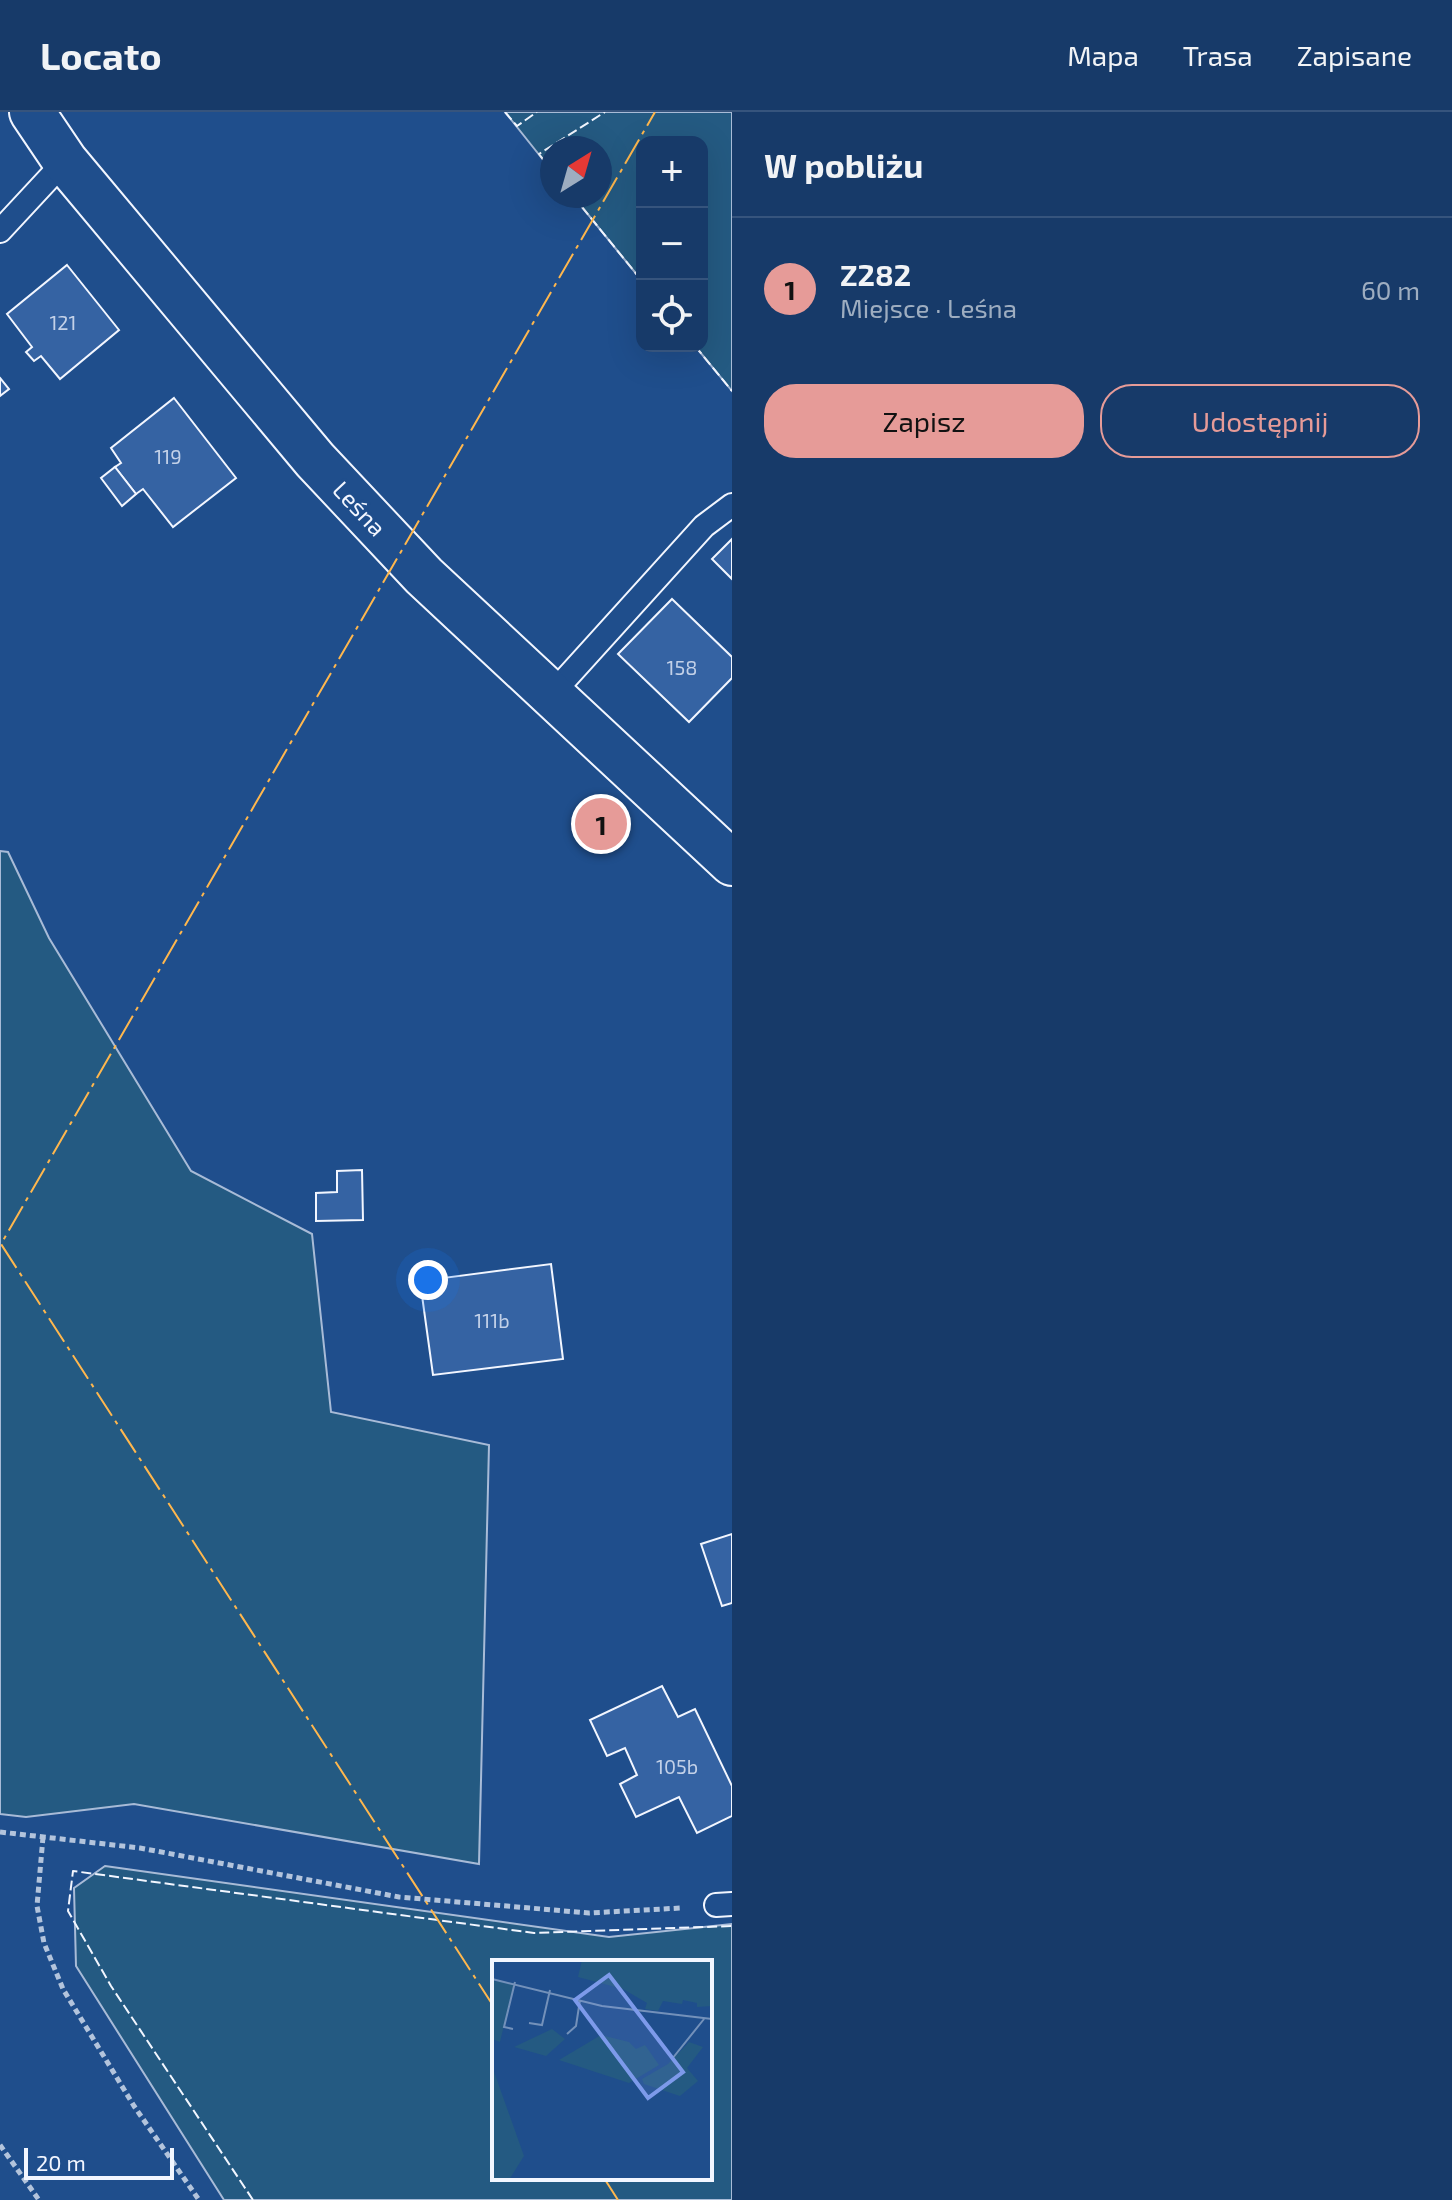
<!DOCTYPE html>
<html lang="pl">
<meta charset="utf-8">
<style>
:root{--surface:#173a69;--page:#20416f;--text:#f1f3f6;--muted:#9eadc0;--line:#36547d;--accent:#e69b98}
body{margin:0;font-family:"Exo 2",sans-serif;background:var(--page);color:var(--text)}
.controls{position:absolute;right:24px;top:24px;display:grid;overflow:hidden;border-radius:16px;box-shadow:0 8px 32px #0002}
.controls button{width:72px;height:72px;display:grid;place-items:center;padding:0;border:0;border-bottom:2px solid var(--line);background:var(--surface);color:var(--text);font:40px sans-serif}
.compass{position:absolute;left:540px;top:24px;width:72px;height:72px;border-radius:50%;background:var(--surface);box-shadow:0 8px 32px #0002;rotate:37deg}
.scale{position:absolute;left:24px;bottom:20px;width:150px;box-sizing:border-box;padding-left:8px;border:4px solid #f2f6ff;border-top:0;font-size:22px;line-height:28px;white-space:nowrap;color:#f2f6ff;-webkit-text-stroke:6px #1f4e8c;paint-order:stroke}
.you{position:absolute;left:428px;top:1168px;width:28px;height:28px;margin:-20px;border:6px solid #fff;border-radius:50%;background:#1a73e8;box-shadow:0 0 0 12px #1a73e833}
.badge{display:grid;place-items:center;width:52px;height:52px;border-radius:50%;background:var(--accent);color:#111;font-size:26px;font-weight:700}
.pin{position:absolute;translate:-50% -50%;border:4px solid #fff;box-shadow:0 2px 8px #0006}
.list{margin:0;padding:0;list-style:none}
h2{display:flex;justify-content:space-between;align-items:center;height:104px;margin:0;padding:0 32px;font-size:34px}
h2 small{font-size:26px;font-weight:400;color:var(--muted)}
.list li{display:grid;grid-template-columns:52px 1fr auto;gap:24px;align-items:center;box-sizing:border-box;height:144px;padding:0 32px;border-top:2px solid var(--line)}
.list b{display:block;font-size:30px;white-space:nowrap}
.list p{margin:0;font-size:26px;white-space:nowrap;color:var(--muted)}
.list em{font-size:26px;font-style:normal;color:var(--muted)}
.actions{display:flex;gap:16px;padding:24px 32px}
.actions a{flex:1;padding:18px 0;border:2px solid var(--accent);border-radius:32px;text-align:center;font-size:28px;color:var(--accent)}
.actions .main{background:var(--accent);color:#111}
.icon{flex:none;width:44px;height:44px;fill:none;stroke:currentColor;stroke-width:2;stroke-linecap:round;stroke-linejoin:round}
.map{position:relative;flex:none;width:732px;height:2088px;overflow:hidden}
header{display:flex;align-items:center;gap:48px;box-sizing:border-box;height:112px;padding:0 40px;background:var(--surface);border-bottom:2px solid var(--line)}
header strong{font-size:38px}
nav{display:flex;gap:44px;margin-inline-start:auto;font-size:28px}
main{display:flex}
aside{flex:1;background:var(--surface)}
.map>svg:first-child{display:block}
</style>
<header>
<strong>Locato</strong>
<nav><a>Mapa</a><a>Trasa</a><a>Zapisane</a></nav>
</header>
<main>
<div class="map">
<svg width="732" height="2088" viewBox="0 0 732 2088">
<rect width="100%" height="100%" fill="#1f4e8c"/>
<g fill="#245a82" stroke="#a8bbd7" stroke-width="2" fill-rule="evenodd">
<polygon points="505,0 732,0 732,279 695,234 702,234 702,30 642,30 642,169 573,84 600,84 600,36 552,36 552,59"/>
<polygon points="0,739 8,740 49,826 191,1059 312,1122 331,1300 489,1333 479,1752 134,1692 26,1705 0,1702"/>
<path d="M105,1754L609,1825L732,1812V2088H224L76,1854L74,1776ZM710,1850V2066H494V1850Z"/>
</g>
<g fill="#3563a3" stroke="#f2f6ff" stroke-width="2">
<polygon points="67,153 119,218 60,267 41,244 34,249 26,240 32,235 7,202"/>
<polygon points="0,266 9,277 0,284"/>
<polygon points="174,286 236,366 173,415 143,377 136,382 115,355 121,351 111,336"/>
<polygon points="115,355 136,382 122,394 101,366"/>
<polygon points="732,427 732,467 712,447"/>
<polygon points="672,487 732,545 732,566 689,610 618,542"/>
<polygon points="614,700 618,717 587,724 583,707"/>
<polygon points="362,1058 363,1108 316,1109 316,1081 337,1080 337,1059"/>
<polygon points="551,1152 563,1247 433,1263 420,1169"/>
<polygon points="732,1422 732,1491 722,1494 701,1432"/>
<polygon points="662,1574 678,1605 695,1597 732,1674 732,1704 697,1721 679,1685 636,1705 620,1672 637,1663 625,1636 607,1644 590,1608"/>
</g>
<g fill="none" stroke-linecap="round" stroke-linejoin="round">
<g stroke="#f2f6ff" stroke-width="26">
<g id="lane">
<polyline points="0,119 65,49"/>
<polyline points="551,583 704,414 732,393"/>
<polyline points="716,1793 732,1792"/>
</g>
</g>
<g stroke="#f2f6ff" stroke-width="48">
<polyline id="street" points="32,0 65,49 315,348 424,464 732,751"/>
</g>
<g stroke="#b3c4dc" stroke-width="5" stroke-dasharray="6 4" stroke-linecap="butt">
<polyline points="0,1720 140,1736 399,1785 589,1801 681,1796"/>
<polyline points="43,1725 37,1794 44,1831 63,1877 134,1994 199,2088"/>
<polyline points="0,2033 39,2088"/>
</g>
<use href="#lane" stroke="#1f4e8c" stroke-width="22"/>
<use href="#street" stroke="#1f4e8c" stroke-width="44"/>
<g stroke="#f2f6ff" stroke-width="2" stroke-dasharray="10 4" stroke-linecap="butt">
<polyline points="505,0 517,14 537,0"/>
<polyline points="552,59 539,42 605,0"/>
<polyline points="573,84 642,169"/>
<polyline points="695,234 732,279"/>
<polyline points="253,2088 111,1874 68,1799 73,1759 534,1821 732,1814"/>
</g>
<g stroke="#ffb74d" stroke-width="2" stroke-dasharray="28 6 4 6" stroke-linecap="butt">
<polyline points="494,1895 1,1132 655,0"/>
<polyline points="604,2066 618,2088"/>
</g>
</g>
<g text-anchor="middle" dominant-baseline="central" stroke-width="6" stroke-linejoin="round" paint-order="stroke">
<g font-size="20" fill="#c3d1e8">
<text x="63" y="210">121</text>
<text x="168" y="344">119</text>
<text x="682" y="555">158</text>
<text x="492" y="1208">111b</text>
<text x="677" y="1654">105b</text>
</g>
<g font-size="24" fill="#f2f6ff" stroke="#1f4e8c">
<text transform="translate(360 396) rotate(47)">Leśna</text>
</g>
</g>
<g transform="translate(492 1848)">
<rect width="220" height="220" fill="#1f4e8c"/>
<path d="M90,0L220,1V46L205,47V43L191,40L190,44L171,41L166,51L153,49L155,43L131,29L86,17ZM0,21L22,23L8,82L0,79ZM60,69L73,79L54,96L22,87ZM109,75L137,82L144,89L153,85L167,105L137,123L67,100ZM197,82L211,87L195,108L206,121L188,136L152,124L150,119L176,104ZM0,106L32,196L17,220H0Z" fill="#245a82"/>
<path fill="none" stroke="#7391ba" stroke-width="2" d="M0,19L110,46L220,59M37,63L50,65L58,30M21,69L12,67L23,22M75,74L84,66L88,40M180,99L212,59"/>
<path fill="#7d9aea" fill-opacity="0.15" stroke="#7d9aea" stroke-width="4" d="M117,15L191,112L156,138L83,40Z"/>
<rect width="220" height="220" fill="none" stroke="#f2f6ff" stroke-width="4"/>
</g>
</svg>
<div class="controls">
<button>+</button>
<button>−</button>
<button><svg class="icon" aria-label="locate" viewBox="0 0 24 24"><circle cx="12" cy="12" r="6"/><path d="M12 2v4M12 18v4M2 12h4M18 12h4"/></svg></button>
</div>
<svg class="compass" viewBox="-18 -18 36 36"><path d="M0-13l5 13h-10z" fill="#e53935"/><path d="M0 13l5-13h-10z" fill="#9eadc0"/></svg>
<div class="scale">20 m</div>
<div class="you"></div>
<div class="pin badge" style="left:601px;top:712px">1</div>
</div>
<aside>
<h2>W pobliżu<small></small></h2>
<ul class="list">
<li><span class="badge">1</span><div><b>Z282</b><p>Miejsce · Leśna</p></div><em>60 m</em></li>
</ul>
<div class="actions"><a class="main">Zapisz</a><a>Udostępnij</a></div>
</aside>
</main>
